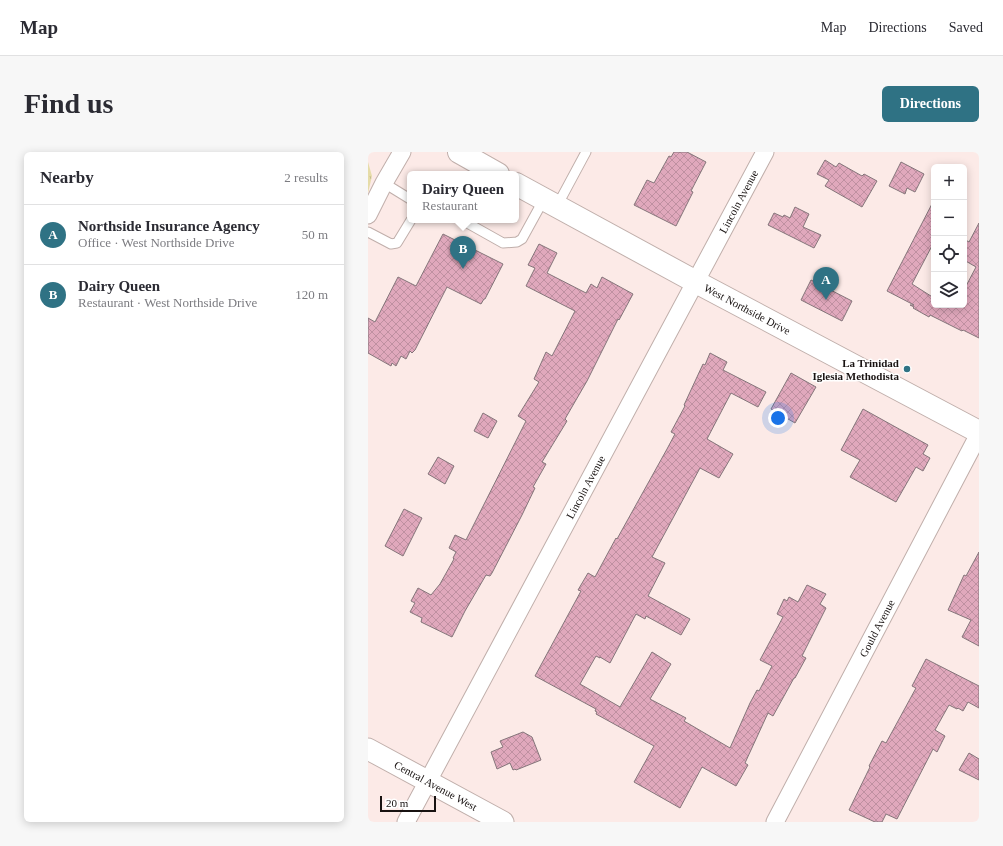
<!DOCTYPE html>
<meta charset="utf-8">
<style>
:root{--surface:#fff;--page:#f7f7f7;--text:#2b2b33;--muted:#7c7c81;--line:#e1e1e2;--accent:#2f7284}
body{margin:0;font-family:Georgia,serif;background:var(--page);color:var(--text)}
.controls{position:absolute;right:12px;top:12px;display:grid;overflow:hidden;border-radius:6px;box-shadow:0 2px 10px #0003}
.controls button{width:36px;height:36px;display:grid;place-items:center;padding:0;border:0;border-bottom:1px solid var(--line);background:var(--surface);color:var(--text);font:20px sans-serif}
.scale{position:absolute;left:12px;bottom:10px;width:56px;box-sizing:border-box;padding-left:4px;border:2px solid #181211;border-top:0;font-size:11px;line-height:14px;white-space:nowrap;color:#181211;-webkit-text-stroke:3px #fff;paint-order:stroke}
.you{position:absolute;left:410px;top:266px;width:14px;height:14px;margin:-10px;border:3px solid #fff;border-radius:50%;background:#1a73e8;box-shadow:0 0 0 6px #1a73e833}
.badge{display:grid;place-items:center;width:26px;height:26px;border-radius:50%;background:var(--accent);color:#fff;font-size:13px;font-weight:700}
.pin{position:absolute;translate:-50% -33px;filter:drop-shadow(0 1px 2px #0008)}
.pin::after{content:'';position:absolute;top:21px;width:14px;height:12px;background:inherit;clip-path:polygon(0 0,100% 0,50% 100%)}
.popup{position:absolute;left:39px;top:19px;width:112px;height:52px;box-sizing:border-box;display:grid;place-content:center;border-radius:6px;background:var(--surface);filter:drop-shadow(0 1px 3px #0005);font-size:13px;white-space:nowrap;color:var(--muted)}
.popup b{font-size:15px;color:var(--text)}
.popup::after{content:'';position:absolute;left:50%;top:100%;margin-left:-8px;border:8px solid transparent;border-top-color:var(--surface)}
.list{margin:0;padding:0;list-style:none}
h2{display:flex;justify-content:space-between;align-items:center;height:52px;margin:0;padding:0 16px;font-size:17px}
h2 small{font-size:13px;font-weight:400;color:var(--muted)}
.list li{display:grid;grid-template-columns:26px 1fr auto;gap:12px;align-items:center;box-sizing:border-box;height:60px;padding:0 16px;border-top:1px solid var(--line)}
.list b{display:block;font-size:15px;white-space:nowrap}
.list p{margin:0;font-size:13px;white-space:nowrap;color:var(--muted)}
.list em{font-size:13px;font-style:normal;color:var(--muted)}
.icon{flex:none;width:22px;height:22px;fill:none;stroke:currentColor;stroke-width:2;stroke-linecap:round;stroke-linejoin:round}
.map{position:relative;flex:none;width:611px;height:670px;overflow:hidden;border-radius:6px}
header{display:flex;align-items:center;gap:24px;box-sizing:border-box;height:56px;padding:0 20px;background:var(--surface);border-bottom:1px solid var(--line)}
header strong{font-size:19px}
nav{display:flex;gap:22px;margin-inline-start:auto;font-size:14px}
.intro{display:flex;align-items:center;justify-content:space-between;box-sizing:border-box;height:96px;padding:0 24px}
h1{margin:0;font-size:28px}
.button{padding:10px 18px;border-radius:6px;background:var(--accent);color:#fff;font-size:14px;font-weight:700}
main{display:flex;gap:24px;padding:0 24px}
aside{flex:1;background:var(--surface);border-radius:6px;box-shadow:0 2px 10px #0003}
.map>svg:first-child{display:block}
</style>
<header>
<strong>Map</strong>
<nav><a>Map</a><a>Directions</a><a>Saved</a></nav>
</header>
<div class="intro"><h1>Find us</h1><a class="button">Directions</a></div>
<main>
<aside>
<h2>Nearby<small>2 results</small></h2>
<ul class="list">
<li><span class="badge">A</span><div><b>Northside Insurance Agency</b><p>Office · West Northside Drive</p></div><em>50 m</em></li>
<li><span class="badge">B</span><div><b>Dairy Queen</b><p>Restaurant · West Northside Drive</p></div><em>120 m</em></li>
</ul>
</aside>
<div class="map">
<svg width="611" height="670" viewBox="0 0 611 670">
<defs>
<pattern id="park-tufts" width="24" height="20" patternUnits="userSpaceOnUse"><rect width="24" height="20" fill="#e6dca8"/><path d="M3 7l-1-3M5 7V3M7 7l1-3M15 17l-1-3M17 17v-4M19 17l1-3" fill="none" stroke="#c5bc90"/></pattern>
<pattern id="building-cross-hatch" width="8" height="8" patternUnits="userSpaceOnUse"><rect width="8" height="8" fill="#e0a8bc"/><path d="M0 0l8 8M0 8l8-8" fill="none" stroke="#bf90a1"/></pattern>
</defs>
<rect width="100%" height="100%" fill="#fceae7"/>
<polygon fill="url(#park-tufts)" points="0,10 4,24 0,41"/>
<g fill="url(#building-cross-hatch)" stroke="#84757a">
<polygon points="306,0 319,0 338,10 323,39 325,40 308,74 266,53 279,28 286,31 301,4 303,5"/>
<polygon points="457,8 468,15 471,11 494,24 496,22 509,29 494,55 457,34 461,28 449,22"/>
<polygon points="533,10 556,22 547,40 539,36 537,42 521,34"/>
<polygon points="566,48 566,90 544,132 566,146 566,153 596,153 596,138 608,115 596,108 596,87 601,90 611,71 611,186 595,178 594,179 562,163 561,165 545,156 546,155 542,153 546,153 519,139"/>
<polygon points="427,55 441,62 435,75 453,83 446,96 400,73 406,61 415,65 416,63 422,66"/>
<polygon points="75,82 135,112 117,147 116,147 113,152 79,135 47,198 44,201 42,199 38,207 33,204 28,214 24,211 23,214 0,201 0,166 7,170 30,125 48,134"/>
<polygon points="171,92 189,101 179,121 218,141 223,132 229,136 234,125 265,142 251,168 250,167 219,229 197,267 199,269 174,310 178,312 165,335 167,336 154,363 124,421 122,424 118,423 97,459 84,485 53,470 54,466 42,460 47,451 43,449 50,436 63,443 72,432 86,407 85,406 88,400 81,396 87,383 98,388 158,269 150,264 171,230 166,227 178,200 184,204 207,159 158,134 167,116 160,113"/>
<polygon points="443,128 484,149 474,169 433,148"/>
<polygon points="342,201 359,210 355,218 398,240 390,255 363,241 339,287 365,302 351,326 332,316 284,405 297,411 280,444 322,467 313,483 278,464 277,467 268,462 242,511 232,505 232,506 228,504 212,532 252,555 284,500 303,512 282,547 318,566 316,569 362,596 382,551 389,538 391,539 404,514 392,508 415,465 409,462 416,447 419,449 421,445 430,450 439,433 458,442 452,452 458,456 434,504 438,506 427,526 426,526 405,564 400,561 377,611 380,613 368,634 334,615 312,656 266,630 286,594 228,562 229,560 227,559 228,557 167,524 213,439 210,438 220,421 227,425 248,386 249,387 299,297 307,282 303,280 317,254 316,253 335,212 337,213"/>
<polygon points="423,221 448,235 427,271 403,257"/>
<polygon points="495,257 560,293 555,302 562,306 555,319 548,315 528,350 482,325 492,308 473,298"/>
<polygon points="115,261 129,269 120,286 106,279"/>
<polygon points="70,305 86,314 77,332 60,322"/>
<polygon points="36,357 54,366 35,404 17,394"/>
<polygon points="611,400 611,494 594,485 603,468 580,458 596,423 598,424"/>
<polygon points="558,507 611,534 611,556 600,550 595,559 590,556 589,557 581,553 567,578 577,584 569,600 565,597 529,667 518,662 514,670 507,670 481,658 502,615 501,614 514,589 518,591 548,536 544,534"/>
<polygon points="155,580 164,585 173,608 148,618 147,617 145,618 142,611 129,617 123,600 135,595 132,589"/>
<polygon points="601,601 611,607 611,628 591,618"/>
</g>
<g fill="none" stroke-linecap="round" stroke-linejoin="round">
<g stroke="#c0afab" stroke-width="11">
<g id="service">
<polyline points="16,31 42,47"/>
<polyline points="189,54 218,0"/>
<polyline points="94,68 135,91 149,90 154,87 176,47"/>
<polyline points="0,80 23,92 29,91 43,68"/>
</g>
</g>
<g stroke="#c0afab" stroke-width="19">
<g id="minor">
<polyline points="0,63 16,31 34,0"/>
<path id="s1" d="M38,670L397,0"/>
<path id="s2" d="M407,670L611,282"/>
</g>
</g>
<g stroke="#c0afab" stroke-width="23">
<g id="tertiary">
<path id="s3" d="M0,597L135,670"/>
</g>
</g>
<g stroke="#c0afab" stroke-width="24">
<g id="secondary">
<polyline points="91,0 130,22"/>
<path id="s4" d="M148,32L328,130L611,280"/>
</g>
</g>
<use href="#service" stroke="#fff" stroke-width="9"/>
<use href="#minor" stroke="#fff" stroke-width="17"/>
<use href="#tertiary" stroke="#fff" stroke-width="21"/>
<use href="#secondary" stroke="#fff" stroke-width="22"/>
</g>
<circle fill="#2f7284" stroke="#fff" stroke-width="1.5" cx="539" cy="217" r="4"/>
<g text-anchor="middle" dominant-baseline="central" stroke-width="3" stroke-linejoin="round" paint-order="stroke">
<g font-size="11" fill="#181211" stroke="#fff">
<text stroke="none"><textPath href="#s1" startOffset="704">Lincoln Avenue</textPath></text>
<text stroke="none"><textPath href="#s4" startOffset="263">West Northside Drive</textPath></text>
<text stroke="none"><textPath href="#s1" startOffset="380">Lincoln Avenue</textPath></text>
<text stroke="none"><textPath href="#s2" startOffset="219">Gould Avenue</textPath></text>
<text stroke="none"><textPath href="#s3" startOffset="77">Central Avenue West</textPath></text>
</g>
<g font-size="11" font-weight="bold" fill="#181211" stroke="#fff" text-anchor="end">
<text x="531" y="211">La Trinidad<tspan x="531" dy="13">Iglesia Methodista</tspan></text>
</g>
</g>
</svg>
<div class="controls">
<button>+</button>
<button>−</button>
<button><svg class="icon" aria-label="locate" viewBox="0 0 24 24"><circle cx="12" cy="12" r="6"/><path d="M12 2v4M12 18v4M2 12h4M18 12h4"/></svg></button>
<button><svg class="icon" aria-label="layers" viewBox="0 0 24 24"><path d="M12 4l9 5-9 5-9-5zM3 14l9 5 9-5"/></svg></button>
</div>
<div class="scale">20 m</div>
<div class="you"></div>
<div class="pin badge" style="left:458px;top:148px">A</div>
<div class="pin badge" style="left:95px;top:117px">B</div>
<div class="popup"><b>Dairy Queen</b>Restaurant</div>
</div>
</main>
